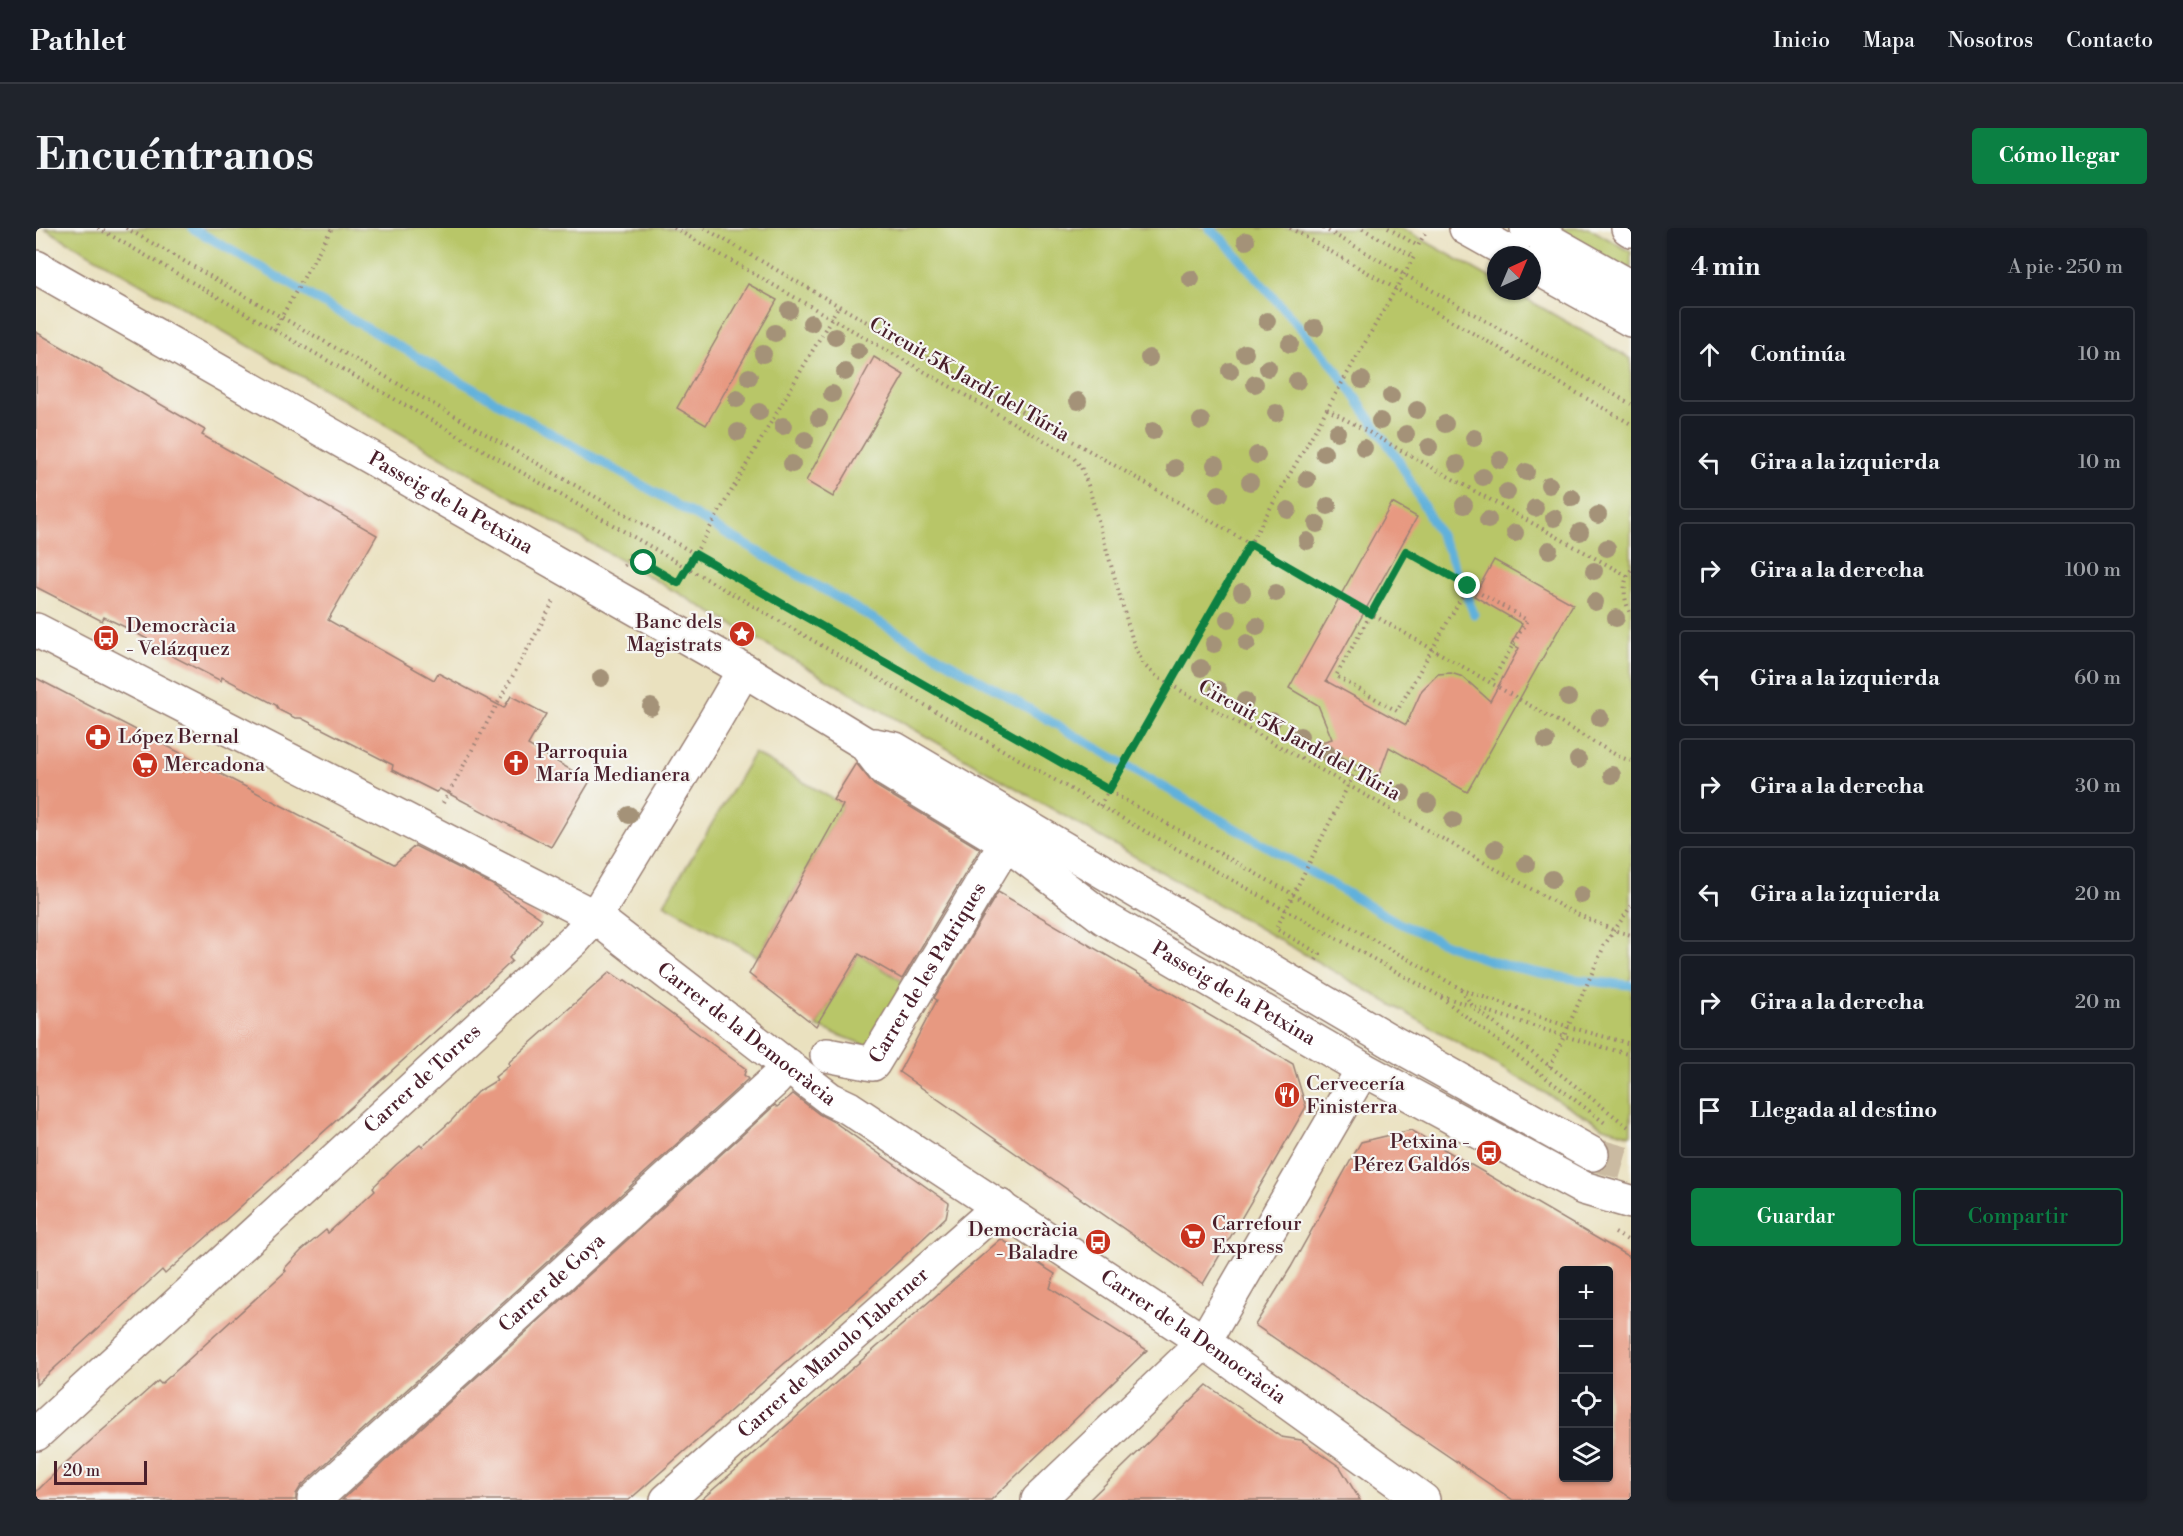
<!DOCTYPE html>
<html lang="es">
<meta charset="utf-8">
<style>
:root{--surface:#171b24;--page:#20242c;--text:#f1f3f6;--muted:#9ea1a6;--line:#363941;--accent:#0b8043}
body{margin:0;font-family:"Libre Bodoni",serif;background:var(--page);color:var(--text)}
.controls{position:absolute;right:18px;bottom:18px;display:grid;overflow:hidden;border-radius:6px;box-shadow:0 2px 4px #0004}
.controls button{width:54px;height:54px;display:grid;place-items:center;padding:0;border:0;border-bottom:2px solid var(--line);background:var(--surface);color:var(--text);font:30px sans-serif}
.compass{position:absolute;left:1451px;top:18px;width:54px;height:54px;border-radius:50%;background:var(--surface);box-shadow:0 2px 4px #0004;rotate:44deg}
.scale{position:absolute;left:18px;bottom:15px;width:93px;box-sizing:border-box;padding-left:6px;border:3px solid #4a1f2b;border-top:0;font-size:16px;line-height:21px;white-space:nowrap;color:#4a1f2b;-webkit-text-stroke:4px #f6f6f2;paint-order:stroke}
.stop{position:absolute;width:18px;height:18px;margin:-14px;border:4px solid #0b8043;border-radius:50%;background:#fff}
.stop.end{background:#0b8043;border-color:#fff;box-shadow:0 2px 6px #0008}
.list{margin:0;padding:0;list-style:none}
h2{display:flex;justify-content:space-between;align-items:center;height:78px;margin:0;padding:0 24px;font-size:26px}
h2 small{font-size:20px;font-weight:400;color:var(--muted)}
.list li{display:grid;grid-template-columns:39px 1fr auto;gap:18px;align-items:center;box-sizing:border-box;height:96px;margin:0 12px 12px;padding:0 12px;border:2px solid var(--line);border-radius:6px}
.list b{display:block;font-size:22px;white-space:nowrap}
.list em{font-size:20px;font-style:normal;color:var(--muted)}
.actions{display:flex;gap:12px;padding:18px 24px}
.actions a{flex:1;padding:14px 0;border:2px solid var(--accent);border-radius:6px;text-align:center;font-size:21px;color:var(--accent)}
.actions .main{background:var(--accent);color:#fff}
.icon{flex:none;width:33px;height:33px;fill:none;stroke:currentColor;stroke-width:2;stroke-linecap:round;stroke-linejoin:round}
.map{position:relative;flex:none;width:1595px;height:1272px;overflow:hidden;border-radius:6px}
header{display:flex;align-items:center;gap:36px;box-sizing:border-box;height:84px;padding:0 30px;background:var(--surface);border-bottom:2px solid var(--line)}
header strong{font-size:28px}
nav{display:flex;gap:33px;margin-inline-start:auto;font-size:21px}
.intro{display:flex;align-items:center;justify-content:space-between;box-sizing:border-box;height:144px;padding:0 36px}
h1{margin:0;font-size:42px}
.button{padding:15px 27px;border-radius:6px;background:var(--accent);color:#fff;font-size:21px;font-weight:700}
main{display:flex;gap:36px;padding:0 36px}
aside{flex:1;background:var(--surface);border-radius:6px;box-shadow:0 2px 4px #0004}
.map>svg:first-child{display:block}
</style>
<header>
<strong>Pathlet</strong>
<nav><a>Inicio</a><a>Mapa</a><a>Nosotros</a><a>Contacto</a></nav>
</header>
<div class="intro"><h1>Encuéntranos</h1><a class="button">Cómo llegar</a></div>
<main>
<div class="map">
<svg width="1595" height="1272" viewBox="0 0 1595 1272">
<rect width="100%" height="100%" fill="#f6f6f2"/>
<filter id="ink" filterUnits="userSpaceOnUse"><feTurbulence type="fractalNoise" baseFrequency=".0167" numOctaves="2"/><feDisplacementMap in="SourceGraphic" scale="12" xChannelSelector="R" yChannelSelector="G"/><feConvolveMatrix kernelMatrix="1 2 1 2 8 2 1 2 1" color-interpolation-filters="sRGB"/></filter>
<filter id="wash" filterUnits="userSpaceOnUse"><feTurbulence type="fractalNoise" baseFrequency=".008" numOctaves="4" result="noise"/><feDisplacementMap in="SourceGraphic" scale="24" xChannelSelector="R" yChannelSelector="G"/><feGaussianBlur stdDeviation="1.35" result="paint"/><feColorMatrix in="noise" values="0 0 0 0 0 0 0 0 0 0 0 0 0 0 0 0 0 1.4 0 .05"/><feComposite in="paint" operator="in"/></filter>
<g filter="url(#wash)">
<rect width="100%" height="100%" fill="#eae1bf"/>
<g fill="#b8c668" stroke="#81724a" stroke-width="1.5">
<polygon points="8,0 1366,0 1460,53 1460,63 1477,63 1595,131 1595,907 1568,899"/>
<polygon points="1511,0 1553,0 1595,24 1595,47"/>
<polygon points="718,525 807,577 722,729 628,676"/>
<polygon points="823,726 874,758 839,821 780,798"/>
</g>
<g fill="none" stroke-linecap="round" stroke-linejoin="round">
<g stroke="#61b1db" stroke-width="9">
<path d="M156,0L669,293L1361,694C1397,710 1434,728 1472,738C1513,748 1554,754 1595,757"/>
<polyline points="1173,0 1188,13 1297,137 1362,231 1413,324 1438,386"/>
</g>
</g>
<g id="blocks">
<g fill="#e79981" fill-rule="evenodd">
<polygon points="712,56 741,72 670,197 641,180"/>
<polygon points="0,104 169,202 166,207 341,307 292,392 398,452 402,445 468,480 475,468 510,486 492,517 554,553 515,619 404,561 400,564 356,542 357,537 265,490 259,490 243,482 240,477 186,449 185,453 109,414 111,411 91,400 68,389 66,393 0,359"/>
<polygon points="838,129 868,147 797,269 770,253"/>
<polygon points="1356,275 1381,289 1290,453 1370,497 1386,462 1402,446 1415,445 1427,449 1454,473 1483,420 1475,416 1486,396 1438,368 1458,332 1537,376 1431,564 1353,519 1342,550 1282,515 1296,511 1282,477 1253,460"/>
<polygon points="0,450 358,636 379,618 455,656 506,691 473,730 476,733 434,772 174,1006 129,1046 126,1042 0,1157"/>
<polygon points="820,535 838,557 944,621 866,751 823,726 780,798 713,746 807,577 797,572"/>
<polygon points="962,664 1257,836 1270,879 1167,1056 863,844 901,772 898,770"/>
<polygon points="574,744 587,753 589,752 710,841 708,847 712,851 265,1258 260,1266 260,1272 0,1272 0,1264 24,1240 122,1153 125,1156 142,1141 250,1043 248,1041 265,1023 290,1002 292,1005 339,962 337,959 361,936 384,917 386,919 416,892 441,864 461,852 459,849 474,837 472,835"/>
<polygon points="757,866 783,886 798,894 913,975 910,989 831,1063 593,1272 306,1272 739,877 741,879"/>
<path d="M1375,902L1595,1030V1272H1477L1219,1097L1255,1039L1325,914ZM1527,1042H1572V1250H1527Z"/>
<polygon points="965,1011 1019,1046 1014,1060 1111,1122 955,1272 665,1272"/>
<polygon points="1171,1157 1245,1209 1265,1212 1304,1239 1324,1272 1053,1272"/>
</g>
</g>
</g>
<g filter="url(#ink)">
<use href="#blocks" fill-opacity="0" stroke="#9a8075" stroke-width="1.5"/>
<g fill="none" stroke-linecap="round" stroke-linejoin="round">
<polyline stroke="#cabaa1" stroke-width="33" stroke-dasharray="33 16" stroke-linecap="butt" points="1556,926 1595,937"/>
<g stroke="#9a8075" stroke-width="36">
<g id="minor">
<polyline points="1592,0 1595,2"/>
<path id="s1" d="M0,402L559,689L794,871L813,880L1168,1114L1387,1272"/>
<path id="s2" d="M791,827L837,836L970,615"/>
<path id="s3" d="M0,1206L539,711L559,689L679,492L708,442"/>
<path id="s4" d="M278,1272L739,852L752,837"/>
<path id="s5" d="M631,1272L964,978"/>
<polyline points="1002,1272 1168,1114 1327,841"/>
</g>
</g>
<g stroke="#9a8075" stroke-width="36">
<g id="major">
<polyline points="1430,0 1478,27"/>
<polyline points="1491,0 1595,59"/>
<polyline points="1496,37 1595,92"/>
<path id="s6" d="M0,39L708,442L828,515L848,541L970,615L1068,690L1327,841L1547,960L1595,974"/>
<polyline points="838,517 859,521 1356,814 1556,926"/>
</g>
</g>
<g stroke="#9a8075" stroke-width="4" stroke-dasharray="1.5 4.5" stroke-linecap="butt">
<polyline points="62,0 1064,578 1402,767 1569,895"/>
<polyline points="90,0 1073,563 1425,761 1533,799 1595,816"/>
<polyline points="638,0 1037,229 1045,239 1052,257 1098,417 1108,437 1121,449 1534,683 1577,702 1595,707"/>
<polyline points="668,0 1455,455 1582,528 1595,533"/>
<polyline points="1254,0 1595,196"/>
<polyline points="1287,0 1595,176"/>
<polyline points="1352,0 1382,18 1389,5"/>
<polyline points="238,102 296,0"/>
<polyline points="1291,181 1595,350"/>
<polyline points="588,338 594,327 642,355 803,77"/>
<path d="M1595,342C1585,355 1588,373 1595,387"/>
<polyline points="1432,358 1361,483 1300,448 1370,323 1491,392 1455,455"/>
<polyline points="407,575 519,371"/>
<polyline points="1064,578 1378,29 1325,0"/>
<polyline points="1280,732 1284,726 1240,701 1322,538"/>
<polyline points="1425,761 1437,779 1595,901"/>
<polyline points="1405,768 1528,808 1595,827"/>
<polyline points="1514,839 1569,716 1595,678"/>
<polyline points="1579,1005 1595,1014"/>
</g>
<use href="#minor" stroke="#fff" stroke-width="33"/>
<use href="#major" stroke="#fff" stroke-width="33"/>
</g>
<g fill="#a49278">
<circle cx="1210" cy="13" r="9"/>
<circle cx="1155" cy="51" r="9"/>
<circle cx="753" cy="82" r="9"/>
<circle cx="1231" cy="93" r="9"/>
<circle cx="775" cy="95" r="9"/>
<circle cx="1279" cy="100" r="9"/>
<circle cx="739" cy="105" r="9"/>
<circle cx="799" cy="109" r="9"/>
<circle cx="1254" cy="116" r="9"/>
<circle cx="822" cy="123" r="9"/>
<circle cx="1209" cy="125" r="9"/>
<circle cx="727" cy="126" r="9"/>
<circle cx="1113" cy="130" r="9"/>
<circle cx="1232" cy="140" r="9"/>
<circle cx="1194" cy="143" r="9"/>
<circle cx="809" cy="144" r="9"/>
<circle cx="713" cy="149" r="9"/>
<circle cx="1326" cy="152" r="9"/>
<circle cx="1261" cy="153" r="9"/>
<circle cx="1219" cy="156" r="9"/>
<circle cx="796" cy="166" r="9"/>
<circle cx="1355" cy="168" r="9"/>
<circle cx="701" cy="171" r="9"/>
<circle cx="1042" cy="173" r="9"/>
<circle cx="1381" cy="182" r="9"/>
<circle cx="723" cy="184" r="9"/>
<circle cx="1240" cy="185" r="9"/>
<circle cx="783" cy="190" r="9"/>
<circle cx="1165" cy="193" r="9"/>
<circle cx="1344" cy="193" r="9"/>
<circle cx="1409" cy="196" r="9"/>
<circle cx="747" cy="198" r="9"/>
<circle cx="1117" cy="203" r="9"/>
<circle cx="702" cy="204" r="9"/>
<circle cx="1301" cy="204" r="9"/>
<circle cx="1370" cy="206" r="9"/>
<circle cx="1438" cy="210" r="9"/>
<circle cx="769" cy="212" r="9"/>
<circle cx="1393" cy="219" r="9"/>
<circle cx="1328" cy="220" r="9"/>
<circle cx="1288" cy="225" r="9"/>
<circle cx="1221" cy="227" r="9"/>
<circle cx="1464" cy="232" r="9"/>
<circle cx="756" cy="236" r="9"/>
<circle cx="1421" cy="236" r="9"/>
<circle cx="1179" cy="237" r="9"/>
<circle cx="1139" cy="240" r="9"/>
<circle cx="1490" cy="244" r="9"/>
<circle cx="1447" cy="249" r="9"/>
<circle cx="1271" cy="251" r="9"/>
<circle cx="1214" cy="254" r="9"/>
<circle cx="1513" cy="257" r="9"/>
<circle cx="1471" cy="264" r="9"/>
<circle cx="1183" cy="266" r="9"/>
<circle cx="1536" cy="270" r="9"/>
<circle cx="1428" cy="277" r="9"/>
<circle cx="1292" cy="278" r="9"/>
<circle cx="1499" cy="280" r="9"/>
<circle cx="1252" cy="282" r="9"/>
<circle cx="1562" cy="287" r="9"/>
<circle cx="1518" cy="290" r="9"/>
<circle cx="1452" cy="292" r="9"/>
<circle cx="1281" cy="296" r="9"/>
<circle cx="1544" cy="304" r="9"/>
<circle cx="1479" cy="305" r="9"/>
<circle cx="1271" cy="313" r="9"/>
<circle cx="1571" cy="320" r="9"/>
<circle cx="1513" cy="322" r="9"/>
<circle cx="1558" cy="343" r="9"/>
<circle cx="1206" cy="364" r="9"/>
<circle cx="1240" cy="365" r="9"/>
<circle cx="1559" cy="374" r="9"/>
<circle cx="1580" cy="390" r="9"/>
<circle cx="1192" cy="391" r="9"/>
<circle cx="1221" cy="398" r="9"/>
<circle cx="1211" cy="415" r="9"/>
<circle cx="1178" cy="416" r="9"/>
<circle cx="1165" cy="440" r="9"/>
<circle cx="565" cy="450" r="9"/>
<circle cx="1182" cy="462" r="9"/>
<circle cx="1532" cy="470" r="9"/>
<circle cx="1209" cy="473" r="9"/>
<circle cx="615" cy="479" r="9"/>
<circle cx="1564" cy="490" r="9"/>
<circle cx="1236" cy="493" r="9"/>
<circle cx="1264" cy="508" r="9"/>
<circle cx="1510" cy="513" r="9"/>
<circle cx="1291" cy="525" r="9"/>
<circle cx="1542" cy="532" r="9"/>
<circle cx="1576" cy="547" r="9"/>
<circle cx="1366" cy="565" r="9"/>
<circle cx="1392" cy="575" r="9"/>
<circle cx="593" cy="587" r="9"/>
<circle cx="1417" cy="592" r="9"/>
<circle cx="1459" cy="621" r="9"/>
<circle cx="1490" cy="636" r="9"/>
<circle cx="1516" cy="651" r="9"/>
<circle cx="1545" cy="667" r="9"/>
</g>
</g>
<g fill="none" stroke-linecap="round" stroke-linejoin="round" filter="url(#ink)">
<polyline stroke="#0b8043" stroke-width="8" points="608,335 642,355 659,326 1073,562 1214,316 1335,386 1370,323 1432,358"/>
</g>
<defs>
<g id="sight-disc" transform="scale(1.35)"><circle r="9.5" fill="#c8321e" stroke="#f6f6f2"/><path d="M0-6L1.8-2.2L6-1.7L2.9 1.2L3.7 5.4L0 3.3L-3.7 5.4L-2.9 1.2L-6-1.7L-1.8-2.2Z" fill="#fff"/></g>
<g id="bus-disc" transform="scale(1.35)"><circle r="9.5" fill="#c8321e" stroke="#f6f6f2"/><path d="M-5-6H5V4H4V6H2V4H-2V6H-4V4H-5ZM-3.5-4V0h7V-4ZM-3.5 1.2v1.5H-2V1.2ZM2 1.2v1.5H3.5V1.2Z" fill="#fff"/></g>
<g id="pharmacy-disc" transform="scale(1.35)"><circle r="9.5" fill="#c8321e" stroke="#f6f6f2"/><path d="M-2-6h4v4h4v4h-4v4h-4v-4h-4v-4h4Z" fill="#fff"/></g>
<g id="church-disc" transform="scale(1.35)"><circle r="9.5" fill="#c8321e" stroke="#f6f6f2"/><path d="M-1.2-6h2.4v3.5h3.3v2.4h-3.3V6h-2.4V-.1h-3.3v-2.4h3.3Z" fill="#fff"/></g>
<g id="supermarket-disc" transform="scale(1.35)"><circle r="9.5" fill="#c8321e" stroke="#f6f6f2"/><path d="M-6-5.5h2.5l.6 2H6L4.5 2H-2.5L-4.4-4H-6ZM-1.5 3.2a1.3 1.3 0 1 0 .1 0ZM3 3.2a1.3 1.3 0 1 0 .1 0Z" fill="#fff"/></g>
<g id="restaurant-disc" transform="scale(1.35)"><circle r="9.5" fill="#c8321e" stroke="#f6f6f2"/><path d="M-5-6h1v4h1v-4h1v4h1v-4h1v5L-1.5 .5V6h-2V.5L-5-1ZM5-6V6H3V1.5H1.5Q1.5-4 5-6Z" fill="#fff"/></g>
</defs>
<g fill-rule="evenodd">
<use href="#sight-disc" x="706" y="406"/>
<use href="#bus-disc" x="70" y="410"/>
<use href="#pharmacy-disc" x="62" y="509"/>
<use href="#church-disc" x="480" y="535"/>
<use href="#supermarket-disc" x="109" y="537"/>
<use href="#restaurant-disc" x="1251" y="867"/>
<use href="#bus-disc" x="1453" y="925"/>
<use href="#supermarket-disc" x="1157" y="1008"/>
<use href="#bus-disc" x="1062" y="1014"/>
</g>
<g text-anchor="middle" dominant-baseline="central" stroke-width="4.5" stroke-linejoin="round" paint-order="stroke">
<g font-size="20" fill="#4a1f2b" stroke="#f6f6f2">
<text transform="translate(933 152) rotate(30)">Circuit 5K Jardí del Túria</text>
<text stroke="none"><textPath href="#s6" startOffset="477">Passeig de la Petxina</textPath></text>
<text transform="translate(1263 513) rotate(29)">Circuit 5K Jardí del Túria</text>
<text stroke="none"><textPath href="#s2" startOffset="153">Carrer de les Patriques</textPath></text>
<text stroke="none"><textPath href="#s6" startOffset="1404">Passeig de la Petxina</textPath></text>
<text stroke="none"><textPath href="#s1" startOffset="820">Carrer de la Democràcia</textPath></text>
<text stroke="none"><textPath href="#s3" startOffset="525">Carrer de Torres</textPath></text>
<text stroke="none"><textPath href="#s4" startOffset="322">Carrer de Goya</textPath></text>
<text stroke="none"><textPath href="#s1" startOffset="1360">Carrer de la Democràcia</textPath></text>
<text stroke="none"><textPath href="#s5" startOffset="222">Carrer de Manolo Taberner</textPath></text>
</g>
<g font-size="20" fill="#4a1f2b" stroke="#f6f6f2" text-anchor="start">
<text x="686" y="394" text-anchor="end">Banc dels<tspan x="686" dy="23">Magistrats</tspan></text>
<text x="90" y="398">Democràcia<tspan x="90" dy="23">- Velázquez</tspan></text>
<text x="82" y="509">López Bernal</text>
<text x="500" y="524">Parroquia<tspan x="500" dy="23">María Medianera</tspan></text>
<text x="128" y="537">Mercadona</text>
<text x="1270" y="856">Cervecería<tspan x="1270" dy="23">Finisterra</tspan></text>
<text x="1434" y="914" text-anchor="end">Petxina -<tspan x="1434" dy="23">Pérez Galdós</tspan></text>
<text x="1176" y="996">Carrefour<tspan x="1176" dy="23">Express</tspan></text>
<text x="1042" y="1002" text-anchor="end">Democràcia<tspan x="1042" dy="23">- Baladre</tspan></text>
</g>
</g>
</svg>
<div class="controls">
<button>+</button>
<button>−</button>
<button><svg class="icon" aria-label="locate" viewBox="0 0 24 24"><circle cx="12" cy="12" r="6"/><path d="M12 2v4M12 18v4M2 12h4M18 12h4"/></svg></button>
<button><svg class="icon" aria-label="layers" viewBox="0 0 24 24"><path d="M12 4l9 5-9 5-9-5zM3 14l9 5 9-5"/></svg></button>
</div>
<svg class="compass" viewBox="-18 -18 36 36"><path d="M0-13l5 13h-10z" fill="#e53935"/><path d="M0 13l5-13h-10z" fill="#9ea1a6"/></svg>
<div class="scale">20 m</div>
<div class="stop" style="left:608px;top:335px"></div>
<div class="stop end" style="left:1432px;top:358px"></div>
</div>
<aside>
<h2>4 min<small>A pie · 250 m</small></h2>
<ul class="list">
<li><svg class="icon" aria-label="ahead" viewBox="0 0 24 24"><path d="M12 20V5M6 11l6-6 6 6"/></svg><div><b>Continúa</b></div><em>10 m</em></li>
<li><svg class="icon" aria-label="left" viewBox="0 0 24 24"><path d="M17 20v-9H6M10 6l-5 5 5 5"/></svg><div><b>Gira a la izquierda</b></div><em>10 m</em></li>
<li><svg class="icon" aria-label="right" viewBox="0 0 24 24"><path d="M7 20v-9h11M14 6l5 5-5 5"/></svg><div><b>Gira a la derecha</b></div><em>100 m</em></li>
<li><svg class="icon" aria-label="left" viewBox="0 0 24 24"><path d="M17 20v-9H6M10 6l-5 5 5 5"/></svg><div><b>Gira a la izquierda</b></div><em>60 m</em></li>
<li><svg class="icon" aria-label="right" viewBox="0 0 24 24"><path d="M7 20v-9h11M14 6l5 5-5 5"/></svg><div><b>Gira a la derecha</b></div><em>30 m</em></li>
<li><svg class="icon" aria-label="left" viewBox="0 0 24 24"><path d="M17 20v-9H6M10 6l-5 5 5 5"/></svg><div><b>Gira a la izquierda</b></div><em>20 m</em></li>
<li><svg class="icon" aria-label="right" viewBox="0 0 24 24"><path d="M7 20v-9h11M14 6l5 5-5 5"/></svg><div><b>Gira a la derecha</b></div><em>20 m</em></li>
<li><svg class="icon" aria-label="arrive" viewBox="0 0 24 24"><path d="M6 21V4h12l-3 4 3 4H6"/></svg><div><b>Llegada al destino</b></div></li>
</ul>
<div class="actions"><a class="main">Guardar</a><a>Compartir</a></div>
</aside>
</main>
